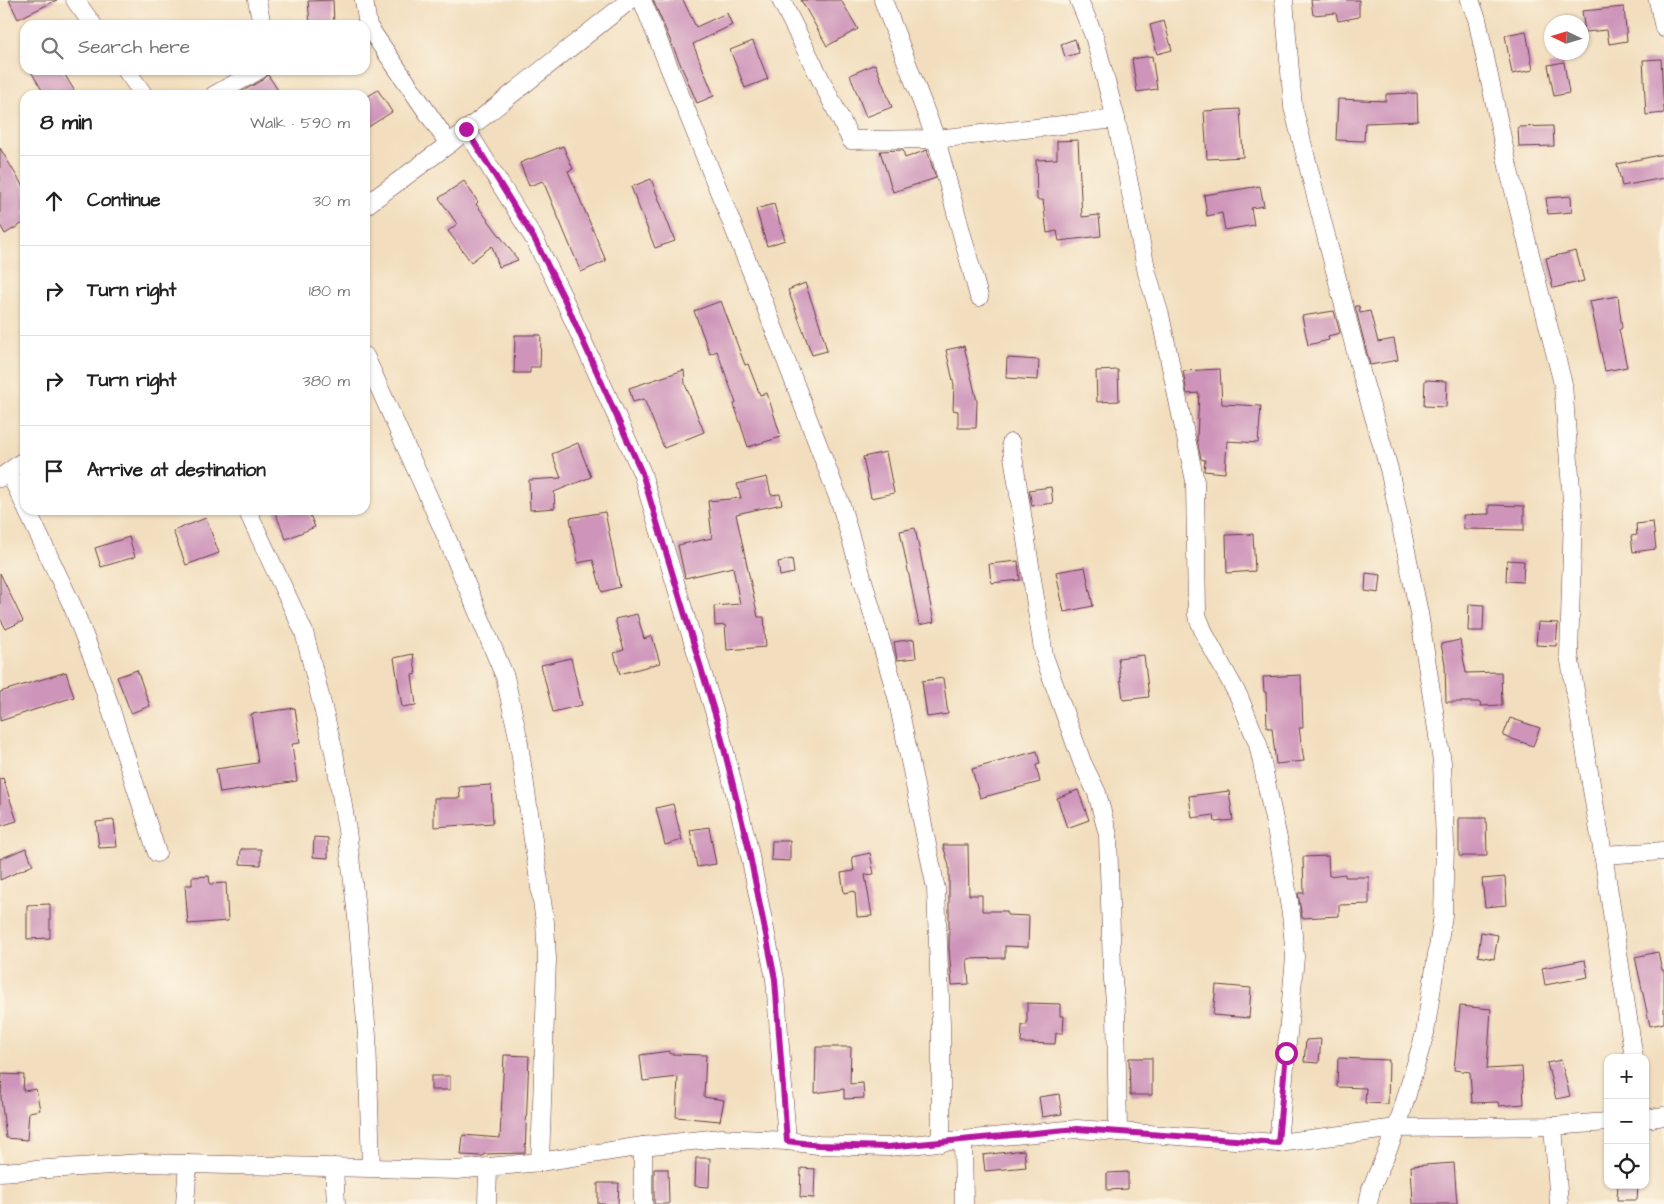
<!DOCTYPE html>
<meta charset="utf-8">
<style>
:root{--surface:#fff;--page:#f2f2f2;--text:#222;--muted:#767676;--line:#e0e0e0}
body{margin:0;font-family:"Architects Daughter",sans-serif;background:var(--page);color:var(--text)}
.controls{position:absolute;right:15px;bottom:15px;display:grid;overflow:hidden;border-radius:10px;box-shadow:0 1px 4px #0004}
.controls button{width:45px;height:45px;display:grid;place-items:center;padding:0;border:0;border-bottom:1px solid var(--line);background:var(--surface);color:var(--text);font:25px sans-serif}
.compass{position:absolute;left:1544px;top:15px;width:45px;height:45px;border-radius:50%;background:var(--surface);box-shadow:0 1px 4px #0004;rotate:274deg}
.stop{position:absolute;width:15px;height:15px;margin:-11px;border:4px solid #b5179e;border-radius:50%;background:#fff}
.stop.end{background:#b5179e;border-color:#fff;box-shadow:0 1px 5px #0008}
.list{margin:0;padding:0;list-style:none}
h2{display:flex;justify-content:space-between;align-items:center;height:65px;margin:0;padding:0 20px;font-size:21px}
h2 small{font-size:16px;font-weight:400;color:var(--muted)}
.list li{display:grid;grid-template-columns:32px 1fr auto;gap:15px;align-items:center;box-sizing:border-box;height:90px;padding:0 20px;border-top:1px solid var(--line)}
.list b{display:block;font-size:19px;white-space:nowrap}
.list em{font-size:16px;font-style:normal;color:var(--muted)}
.icon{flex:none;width:28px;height:28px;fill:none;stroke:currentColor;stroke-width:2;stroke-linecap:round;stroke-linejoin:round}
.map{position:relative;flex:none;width:1664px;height:1204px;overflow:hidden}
.search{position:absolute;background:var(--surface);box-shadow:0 1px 4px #0004;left:20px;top:20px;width:350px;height:55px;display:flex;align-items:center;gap:12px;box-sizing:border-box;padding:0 18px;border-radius:15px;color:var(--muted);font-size:19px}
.panel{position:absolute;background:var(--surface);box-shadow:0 1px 4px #0004;left:20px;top:90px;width:350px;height:425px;border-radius:15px}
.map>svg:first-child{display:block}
</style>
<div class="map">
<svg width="1664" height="1204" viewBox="0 0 1664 1204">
<rect width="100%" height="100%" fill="#fcf5e5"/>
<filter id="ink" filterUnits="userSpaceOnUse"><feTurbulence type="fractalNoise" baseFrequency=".02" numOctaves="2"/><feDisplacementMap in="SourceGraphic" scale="10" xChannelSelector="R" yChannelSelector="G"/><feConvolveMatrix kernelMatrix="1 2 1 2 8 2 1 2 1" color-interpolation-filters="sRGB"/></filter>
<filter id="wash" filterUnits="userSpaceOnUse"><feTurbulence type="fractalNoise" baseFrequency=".0096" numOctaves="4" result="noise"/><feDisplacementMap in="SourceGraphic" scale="20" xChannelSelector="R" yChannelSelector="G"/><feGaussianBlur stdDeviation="1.12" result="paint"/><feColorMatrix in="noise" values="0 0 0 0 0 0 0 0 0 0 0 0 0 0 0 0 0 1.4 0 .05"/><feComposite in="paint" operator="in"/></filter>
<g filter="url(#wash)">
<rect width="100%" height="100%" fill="#f2debe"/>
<g id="blocks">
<g fill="#ce94ba">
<polygon points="9,0 57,0 18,19"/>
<polygon points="333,0 334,25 310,25 308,1"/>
<polygon points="653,0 683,0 696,27 727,13 732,25 693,44 714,96 697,103"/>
<polygon points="801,0 841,0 858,29 827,46"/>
<polygon points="1311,0 1359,0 1359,17 1338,21 1336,13 1313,15"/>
<polygon points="1624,7 1627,41 1609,44 1607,30 1585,32 1582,11"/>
<polygon points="1164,21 1172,50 1157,54 1150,25"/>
<polygon points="1526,31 1533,70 1512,74 1505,35"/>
<polygon points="1075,39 1079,53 1065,57 1061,44"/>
<polygon points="753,41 768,79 745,88 730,50"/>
<polygon points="1152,56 1157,89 1137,92 1132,59"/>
<polygon points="1661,59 1664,113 1646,115 1643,60"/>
<polygon points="1564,62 1569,93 1554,96 1548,65"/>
<polygon points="875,64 892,107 866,117 850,75"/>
<polygon points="30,70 62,70 77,95 45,95"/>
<polygon points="268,75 281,95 236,95 264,79"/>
<polygon points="378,90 392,112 365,129 365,98"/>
<polygon points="1417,93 1418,121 1365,123 1364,141 1336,140 1338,99 1386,101 1386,94"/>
<polygon points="1240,109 1243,157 1207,159 1204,111"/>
<polygon points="1553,126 1554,146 1519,147 1518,127"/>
<polygon points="1078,140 1082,217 1099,215 1101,236 1059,241 1057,231 1047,233 1043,200 1037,200 1036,160 1057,159 1057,141"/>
<polygon points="563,146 573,169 568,171 606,261 581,272 543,181 529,186 520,163"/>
<polygon points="0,148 25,190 25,222 5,234 0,225"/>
<polygon points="903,150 905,158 927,150 936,178 893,192 880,151"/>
<polygon points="1664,154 1664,178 1622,186 1617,164"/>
<polygon points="651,179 675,241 655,248 631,187"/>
<polygon points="464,181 478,202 476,204 518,260 499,267 492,246 471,262 448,231 457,224 439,198"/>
<polygon points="1260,186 1264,206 1251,208 1254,225 1225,230 1222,213 1207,216 1204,195"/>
<polygon points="1571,196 1572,212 1548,214 1546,198"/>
<polygon points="774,204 785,240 767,246 756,209"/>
<polygon points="1576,251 1584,281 1553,288 1546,258"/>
<polygon points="805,283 820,325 827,351 812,355 788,290"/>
<polygon points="1618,296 1622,328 1619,330 1627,367 1605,371 1590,301"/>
<polygon points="721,301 745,365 748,364 760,395 767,393 781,437 748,447 734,404 736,403 717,351 710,354 694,311"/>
<polygon points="1355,306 1359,306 1360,313 1370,311 1378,342 1394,339 1398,360 1370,365"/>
<polygon points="1334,311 1340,333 1328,336 1329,340 1308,345 1302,316"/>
<polygon points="515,335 541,335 540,367 530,367 530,373 514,373"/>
<polygon points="964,346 977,401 976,428 958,428 958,411 953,410 954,385 946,350"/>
<polygon points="1007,358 1039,360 1038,380 1006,378"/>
<polygon points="1220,369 1222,404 1261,406 1258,443 1227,441 1225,473 1204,471 1205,460 1201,459 1197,439 1199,393 1187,394 1183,371"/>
<polygon points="684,370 685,384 704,432 664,448 644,399 633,402 629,388"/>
<polygon points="1118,370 1119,401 1097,402 1096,371"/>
<polygon points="1425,380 1447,381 1446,407 1424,406"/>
<polygon points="578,443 591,477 554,492 555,508 530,510 529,480 561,478 552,454"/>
<polygon points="886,452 894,493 871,498 863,457"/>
<polygon points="767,477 771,495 780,494 782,504 736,514 758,617 764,617 766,647 727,650 725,625 715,626 714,606 740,604 733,567 685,578 678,545 712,538 708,501 741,498 737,484"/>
<polygon points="1051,487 1053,503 1032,506 1029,490"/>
<polygon points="1489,505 1524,506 1524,530 1464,529 1463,515 1489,514"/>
<polygon points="274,510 308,510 315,527 286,539"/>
<polygon points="605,512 620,587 602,592 593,560 578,563 570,518"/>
<polygon points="206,518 219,553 186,565 173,531"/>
<polygon points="1653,522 1656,549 1633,552 1631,536 1637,535 1636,524"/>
<polygon points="915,528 934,622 919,625 900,531"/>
<polygon points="1253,534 1255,571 1227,573 1226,535"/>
<polygon points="129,537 135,557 101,567 95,548"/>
<polygon points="792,559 794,573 780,576 778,562"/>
<polygon points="1507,560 1524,561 1523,582 1506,581"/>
<polygon points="1018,561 1020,580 991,583 989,564"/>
<polygon points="1085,567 1093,606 1064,612 1056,572"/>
<polygon points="0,573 23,621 6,629 0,618"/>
<polygon points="1366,573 1381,575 1379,593 1365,591"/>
<polygon points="1469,604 1484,605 1483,631 1468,631"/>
<polygon points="637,614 644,639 652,636 660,663 620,674 614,653 624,650 615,619"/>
<polygon points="1538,622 1558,623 1556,646 1536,645"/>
<polygon points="914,639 916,658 897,660 894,642"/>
<polygon points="1460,640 1466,673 1501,672 1502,705 1481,706 1480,702 1446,702 1445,664 1441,644"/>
<polygon points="413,654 416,674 412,675 416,705 402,707 394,658"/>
<polygon points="1144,655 1149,697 1123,700 1118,658"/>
<polygon points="571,658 582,705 553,712 541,665"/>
<polygon points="137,670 150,706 131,713 117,677"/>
<polygon points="66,672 74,697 0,721 0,692"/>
<polygon points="1301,675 1303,728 1299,728 1304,761 1276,764 1272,728 1267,728 1266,692 1264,692 1263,677"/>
<polygon points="943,678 948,714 927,717 922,681"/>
<polygon points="295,708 300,743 292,744 297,781 220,793 216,769 258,763 251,714"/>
<polygon points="1510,718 1540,728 1533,746 1503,736"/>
<polygon points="1037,751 1040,764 1036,765 1040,782 980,798 972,769"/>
<polygon points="3,778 17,821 0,826 0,779"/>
<polygon points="491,785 493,823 434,827 434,798 460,798 459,787"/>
<polygon points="1078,790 1089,820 1067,828 1057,798"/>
<polygon points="1229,791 1233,820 1215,822 1214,815 1192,818 1189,796"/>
<polygon points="673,804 682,840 665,845 656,808"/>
<polygon points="1459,818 1486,818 1487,856 1459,856"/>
<polygon points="114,820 117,847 99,848 96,822"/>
<polygon points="709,827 716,864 697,867 690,830"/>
<polygon points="314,837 328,838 328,858 313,857"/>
<polygon points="772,841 790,841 790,861 771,860"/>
<polygon points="943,845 968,845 969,895 982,895 982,911 1007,911 1007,915 1029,916 1028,947 1005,946 1005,958 967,959 969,984 952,985 949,948 949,866"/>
<polygon points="26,848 33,865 0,880 0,859"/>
<polygon points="241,849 261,849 261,865 240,864"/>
<polygon points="870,853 874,874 865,875 872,916 857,917 855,891 844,893 841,873 854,871 852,857"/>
<polygon points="1328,856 1329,876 1345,874 1345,877 1369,877 1369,904 1339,905 1339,916 1302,918 1298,893 1304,893 1303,857"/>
<polygon points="209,876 210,884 226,883 228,921 188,924 185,885 192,885 192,877"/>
<polygon points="1505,877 1507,905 1485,907 1482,879"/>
<polygon points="50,904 50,938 27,939 27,905"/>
<polygon points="1481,932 1498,935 1494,959 1478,956"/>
<polygon points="1658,952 1662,970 1664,970 1664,1023 1650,1026 1635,957"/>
<polygon points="1585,960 1588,977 1545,985 1542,968"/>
<polygon points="1216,985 1251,988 1249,1018 1213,1015"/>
<polygon points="1027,1003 1060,1004 1060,1016 1064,1016 1063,1033 1056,1033 1055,1044 1021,1043 1022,1025 1027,1025"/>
<polygon points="1460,1006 1491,1009 1487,1069 1522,1067 1524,1104 1499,1106 1498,1102 1472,1103 1470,1072 1454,1070"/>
<polygon points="1321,1039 1319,1063 1304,1062 1306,1040"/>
<polygon points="816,1047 851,1047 850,1084 863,1083 864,1098 844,1099 844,1089 815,1093"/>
<polygon points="670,1051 670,1054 706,1055 704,1097 724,1100 720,1121 676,1117 678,1077 643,1081 640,1055"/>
<polygon points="504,1055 529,1056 525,1153 484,1154 483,1156 461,1155 463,1135 500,1138"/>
<polygon points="1129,1058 1152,1058 1152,1095 1130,1095"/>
<polygon points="1338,1058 1389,1060 1388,1104 1365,1103 1366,1088 1337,1087"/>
<polygon points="1561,1060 1570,1096 1556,1099 1547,1063"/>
<polygon points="2,1074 24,1075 23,1091 36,1089 40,1110 29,1112 27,1140 6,1138 1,1098"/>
<rect x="431" y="1076" width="19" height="14"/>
<polygon points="1059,1094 1062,1114 1042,1117 1039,1097"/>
<polygon points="1024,1150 1026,1167 985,1171 983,1155"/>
<polygon points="696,1158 710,1158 709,1187 695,1186"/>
<polygon points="1454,1163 1457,1204 1413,1204 1411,1166"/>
<polygon points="801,1168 815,1169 814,1198 800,1197"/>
<polygon points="654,1169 668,1169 669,1204 654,1204"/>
<polygon points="1128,1172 1128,1189 1107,1190 1107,1173"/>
<polygon points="598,1183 619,1183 618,1204 598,1204"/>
<polygon points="1618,1185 1638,1185 1637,1200 1617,1200"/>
</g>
</g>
</g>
<g filter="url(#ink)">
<use href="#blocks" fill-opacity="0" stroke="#633c41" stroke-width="1"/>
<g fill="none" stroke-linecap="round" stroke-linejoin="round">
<g stroke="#633c41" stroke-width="19">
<g id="minor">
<polyline points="75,0 93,25"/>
<polyline points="257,0 262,25"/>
<polyline points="364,0 368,26 449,144"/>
<polyline points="642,0 766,308 841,505 897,697 936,889 941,1024 941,1143"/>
<polyline points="781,0 851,140 936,139 1116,119"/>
<polyline points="883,0 936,139 979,297"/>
<polyline points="1079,0 1094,36 1116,119 1147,273 1160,315 1195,481 1197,615 1205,635 1239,697 1258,744 1280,848 1291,914 1295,957 1278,1143"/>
<polyline points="1284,0 1293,107 1361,372 1389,469 1419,613 1442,762 1445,845 1443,915 1425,1033 1397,1128 1371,1189 1368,1204"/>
<polyline points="1470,0 1477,19 1509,171 1563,384 1573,514 1569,655 1604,860 1634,1058"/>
<polyline points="1658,0 1664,28"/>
<polyline points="126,70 144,95"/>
<polyline points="214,95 259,70"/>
<polyline points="466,129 535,240 562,295 642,473 718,724 748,846 775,979 787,1141"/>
<polyline points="365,206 449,144 630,0"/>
<polyline points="365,356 446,536 505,677 518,737 545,922 547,959 540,1162"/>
<polyline points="1011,443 1044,656 1082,762 1097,793 1108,835 1112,969 1116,1012 1118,1132"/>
<polyline points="9,472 25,505"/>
<polyline points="0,478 25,460"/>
<polyline points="27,510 72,605 100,676 157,853"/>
<polyline points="247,510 304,632 334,752 347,830 358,926 367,1036 371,1167"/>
<polyline points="1603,855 1664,851"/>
<polyline points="1645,1119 1664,1116"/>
<polyline points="1553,1126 1559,1204"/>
<polyline points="963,1140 964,1204"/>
<polyline points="643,1146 643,1204"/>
<polyline points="334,1167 336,1204"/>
<polyline points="0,1172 143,1163 457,1170 540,1162 643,1146 721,1138 787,1141 818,1145 888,1147 1077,1129 1278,1143 1397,1128 1553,1126 1608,1122"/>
<polyline points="185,1204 188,1164"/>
<polyline points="487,1204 488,1168"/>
</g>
</g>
<use href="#minor" stroke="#fff" stroke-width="18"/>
</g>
</g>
<g fill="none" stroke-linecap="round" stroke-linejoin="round" filter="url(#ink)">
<polyline stroke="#b5179e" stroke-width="6" points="466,129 535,240 562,294 642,473 718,724 748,846 775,979 787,1141 818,1145 888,1147 1077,1129 1278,1143 1286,1053"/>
</g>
</svg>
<div class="controls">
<button>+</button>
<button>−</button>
<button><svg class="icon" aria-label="locate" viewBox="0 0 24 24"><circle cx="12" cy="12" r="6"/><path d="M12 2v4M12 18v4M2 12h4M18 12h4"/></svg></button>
</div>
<svg class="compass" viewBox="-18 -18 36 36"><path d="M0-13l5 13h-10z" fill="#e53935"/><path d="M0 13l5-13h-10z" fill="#767676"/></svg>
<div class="stop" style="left:1286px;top:1053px"></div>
<div class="stop end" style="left:466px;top:129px"></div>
<div class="search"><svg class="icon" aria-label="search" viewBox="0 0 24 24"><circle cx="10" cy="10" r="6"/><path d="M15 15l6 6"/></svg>Search here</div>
<section class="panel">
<h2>8 min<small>Walk · 590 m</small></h2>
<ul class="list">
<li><svg class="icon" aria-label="ahead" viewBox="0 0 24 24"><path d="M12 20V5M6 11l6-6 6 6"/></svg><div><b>Continue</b></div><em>30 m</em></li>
<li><svg class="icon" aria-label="right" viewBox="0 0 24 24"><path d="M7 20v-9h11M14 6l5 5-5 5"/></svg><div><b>Turn right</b></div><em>180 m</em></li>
<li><svg class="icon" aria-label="right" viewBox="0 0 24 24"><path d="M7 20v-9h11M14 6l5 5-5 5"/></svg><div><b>Turn right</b></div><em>380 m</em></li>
<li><svg class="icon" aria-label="arrive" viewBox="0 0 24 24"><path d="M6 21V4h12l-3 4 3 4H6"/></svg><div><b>Arrive at destination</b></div></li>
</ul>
</section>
</div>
